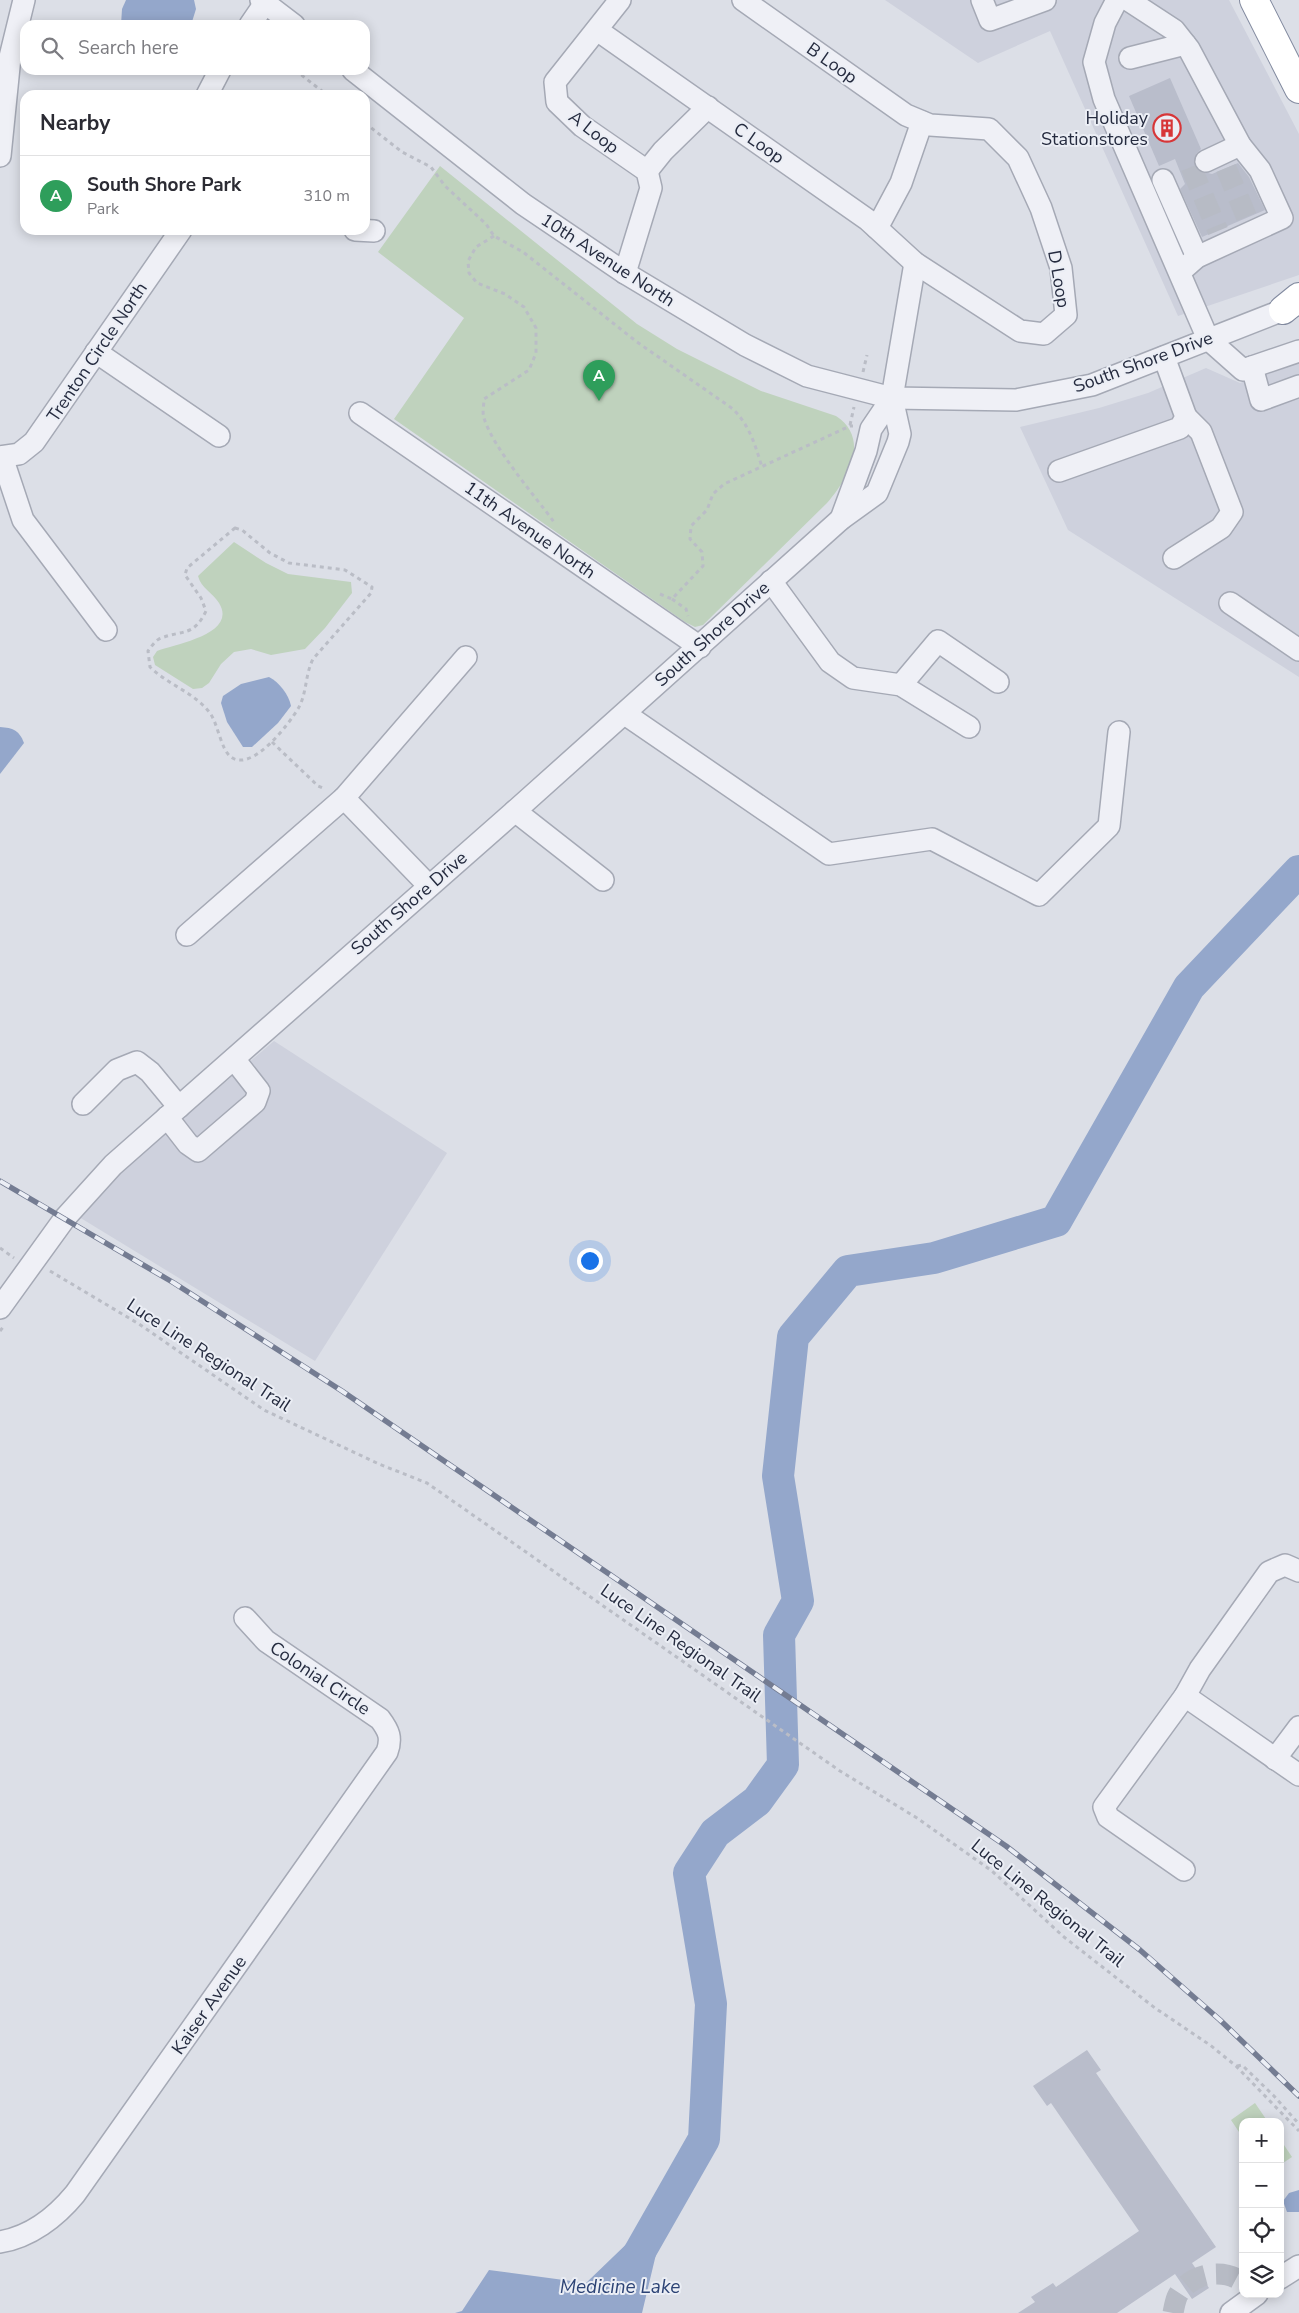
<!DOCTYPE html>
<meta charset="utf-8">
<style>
:root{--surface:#fff;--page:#f2f2f3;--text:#2b2b33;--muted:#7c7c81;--line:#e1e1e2;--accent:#7c3aed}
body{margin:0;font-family:"Nunito Sans",sans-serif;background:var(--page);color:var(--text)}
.controls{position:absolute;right:15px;bottom:15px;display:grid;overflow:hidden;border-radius:10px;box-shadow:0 2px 12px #0003}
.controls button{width:45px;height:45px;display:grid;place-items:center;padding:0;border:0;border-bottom:1px solid var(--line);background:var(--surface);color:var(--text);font:25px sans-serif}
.you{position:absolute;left:589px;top:1260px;width:18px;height:18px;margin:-12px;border:4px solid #fff;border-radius:50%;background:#1a73e8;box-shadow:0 0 0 8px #1a73e833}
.badge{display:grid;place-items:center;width:32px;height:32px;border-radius:50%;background:var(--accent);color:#fff;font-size:16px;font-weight:700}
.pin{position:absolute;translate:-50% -41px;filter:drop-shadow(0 1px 2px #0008)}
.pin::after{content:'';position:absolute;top:26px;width:18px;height:15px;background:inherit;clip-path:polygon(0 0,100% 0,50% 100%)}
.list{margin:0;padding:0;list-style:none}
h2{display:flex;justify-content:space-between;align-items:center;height:65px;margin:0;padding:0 20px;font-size:21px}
h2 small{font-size:16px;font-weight:400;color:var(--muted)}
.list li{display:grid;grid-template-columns:32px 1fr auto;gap:15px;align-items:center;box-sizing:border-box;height:80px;padding:0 20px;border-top:1px solid var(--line)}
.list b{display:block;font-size:19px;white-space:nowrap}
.list p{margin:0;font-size:16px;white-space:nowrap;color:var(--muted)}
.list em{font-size:16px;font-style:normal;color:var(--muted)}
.icon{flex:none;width:28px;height:28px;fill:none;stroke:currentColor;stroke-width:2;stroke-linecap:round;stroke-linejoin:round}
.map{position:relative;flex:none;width:1299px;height:2313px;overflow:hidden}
.search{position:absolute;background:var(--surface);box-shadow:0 2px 12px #0003;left:20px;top:20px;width:350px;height:55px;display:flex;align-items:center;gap:12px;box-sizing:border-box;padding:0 18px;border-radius:15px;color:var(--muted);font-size:19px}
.panel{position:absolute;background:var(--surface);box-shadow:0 2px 12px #0003;left:20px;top:90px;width:350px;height:145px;border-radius:15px}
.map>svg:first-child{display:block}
</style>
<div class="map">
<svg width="1299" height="2313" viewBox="0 0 1299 2313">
<rect width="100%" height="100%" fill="#dcdfe7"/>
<g fill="#ced1dd">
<polygon points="885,0 1229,0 1299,134 1299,275 1178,316 1050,31 978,63"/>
<polygon points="1299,360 1299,677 1068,530 1020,427 1099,408 1148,393 1206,368 1240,383"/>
<polygon points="274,1041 447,1153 315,1361 79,1217 119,1172"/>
</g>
<g fill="#bfd2bd">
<path d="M440,166L637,324L677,349L761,391L836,416C871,439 848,479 827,503L703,625L695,627L685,622L394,419L464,318L378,252Z"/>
<path d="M234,542L266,563L288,574L351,582L352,593L325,628L305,649L271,655L251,649L234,652L221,664L209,683L202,688L193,689L155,665L153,657L157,651C176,644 238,634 219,603C213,593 201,588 198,576Z"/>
<polygon points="1255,2103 1268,2122 1243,2122 1243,2138 1231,2120"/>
<polygon points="1280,2139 1292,2157 1280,2165"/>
</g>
<g fill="#94a7cb">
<polygon points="126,0 194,0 196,9 191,25 121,25 122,9"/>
<path d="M269,677C279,682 289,695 291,706L278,723L252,747H243L227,722L221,703L223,696L241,684Z"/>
<path d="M0,727C13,728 19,730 24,743L0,774Z"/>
<polygon points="1299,2190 1299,2212 1287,2212 1283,2201 1289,2193"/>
<polygon points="668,2204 642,2313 455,2313 462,2311 489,2270 586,2283"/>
</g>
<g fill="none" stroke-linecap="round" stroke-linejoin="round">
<polyline stroke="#94a7cb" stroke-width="32" points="605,2313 704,2139 711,2004 689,1873 715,1833 757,1801 783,1765 779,1635 798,1601 778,1476 793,1337 848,1271 934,1258 1056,1221 1189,987 1299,871"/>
</g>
<g fill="#b9bdcb">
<polygon points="1170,78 1201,149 1196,154 1195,167 1199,171 1212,174 1238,163 1249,177 1265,210 1202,237 1180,189 1185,184 1175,159 1159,166 1129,96"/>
<polygon points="1087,2050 1101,2070 1096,2073 1216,2247 1192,2263 1209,2288 1192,2299 1175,2274 1117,2313 1018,2313 1035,2302 1031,2297 1053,2283 1056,2287 1139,2231 1051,2103 1047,2106 1033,2086"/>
</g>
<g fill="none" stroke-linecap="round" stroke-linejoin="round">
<g stroke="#b7bbc5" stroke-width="21" stroke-dasharray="21 11" stroke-linecap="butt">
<polyline points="1191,167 1218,231"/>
<polyline points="1226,168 1247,218"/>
<path d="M1173,2313C1174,2308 1175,2302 1177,2297C1188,2274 1224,2266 1243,2283"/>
</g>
<g stroke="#a5a9b5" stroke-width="24">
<g id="minor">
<polyline points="261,0 294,25"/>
<polyline points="620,0 555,82 557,102 582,126 647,171 651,188 625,273"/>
<polyline points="982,0 990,20 1045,0"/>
<polyline points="1117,0 1105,23 1094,62 1104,99 1208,339 1243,370 1299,351"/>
<polyline points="1128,0 1174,30 1189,49 1240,145 1260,170 1282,218 1197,257 1180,272"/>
<polyline points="250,25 265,3"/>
<polyline points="597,30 868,220 915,263 1020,331 1044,334 1066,315 1061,268 1041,208 1018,158 989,129 930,125 906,115 743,0"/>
<polyline points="1130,58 1185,44"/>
<polyline points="353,70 523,204 625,273 745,345 807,376 892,398 1016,400 1092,385 1296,305"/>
<polyline points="207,95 220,70"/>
<polyline points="0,156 10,57 24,0"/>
<polyline points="1206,161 1240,145"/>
<polyline points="647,171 663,151 708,107"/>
<polyline points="1163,180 1197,257"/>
<polyline points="877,228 901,183 922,122"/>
<polyline points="355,230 374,231"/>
<polyline points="96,352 219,436"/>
<polyline points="1252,367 1261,400 1299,386"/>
<polyline points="360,413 700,647"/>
<polyline points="0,457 19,454 34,442 181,230"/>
<polyline points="2,457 23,520 106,630"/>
<polyline points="1059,471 1180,428 1186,417 1164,357"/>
<polyline points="841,519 866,451 871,429 892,398"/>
<polyline points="1174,558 1221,528 1232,512 1201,432 1186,417"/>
<polyline points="771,581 830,662 853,678 901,685 969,727"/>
<polyline points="1230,603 1299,650"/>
<polyline points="901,685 938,641 998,682"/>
<polyline points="625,714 829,854 932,839 1039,895 1109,826 1119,732"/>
<polyline points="344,798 429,886"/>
<polyline points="515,811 603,880"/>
<polyline points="187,935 344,798 466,657"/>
<polyline points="83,1104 117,1070 137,1062 150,1072 179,1107"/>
<polyline points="167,1117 188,1144 198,1151 255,1102 259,1091 234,1059"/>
<polyline points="0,1308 65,1218 113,1165 515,811 841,519 877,493 898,442 900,434 892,398 915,263"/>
<polyline points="1185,1696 1299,1775"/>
<polyline points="1275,1759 1299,1727"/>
<polyline points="1184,1870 1108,1817 1104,1807 1185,1696 1200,1669 1269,1572 1285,1565 1299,1571"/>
<path d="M0,2242C30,2237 56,2217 75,2194L387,1752C392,1738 389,1731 380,1719L266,1641L245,1618"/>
<polyline points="1280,2278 1299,2266"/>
<polyline points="1231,2313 1257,2294"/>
</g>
</g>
<g stroke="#828a9f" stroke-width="30">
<g id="highway">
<polyline points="1254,0 1299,89"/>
<polyline points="1283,310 1299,297"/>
</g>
</g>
<g stroke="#babdc6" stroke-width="3" stroke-dasharray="4 4" stroke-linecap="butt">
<polyline points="295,70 327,95"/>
<path d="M365,123L402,152L431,167L445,186L486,224L494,236L523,252L637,342L733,409C750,426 755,445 762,467"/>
<path d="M494,236L476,247L468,261L469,273L477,283L505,294L524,307L536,328V353L529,370L484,399C484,405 482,412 484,418C493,448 535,496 554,522"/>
<polyline points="863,372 867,355"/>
<polyline points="850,425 854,407"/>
<path d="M235,528L242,530L270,553L289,563L345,570L372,587L371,593L313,659C305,675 307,692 299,707C290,723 252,773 231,757C221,750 218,724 210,713C194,692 168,685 150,667L148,651C151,647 155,641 159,639C182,629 193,638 206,611L201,598L185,575L187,568Z"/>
<polyline points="660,594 672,599 703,566 702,552 690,539 691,526 707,510 713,494 724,484 850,426 853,426"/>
<polyline points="672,599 686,609 688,616"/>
<polyline points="272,742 318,786 325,789"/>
<polyline points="0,1248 14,1258"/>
<polyline points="50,1271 139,1324 264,1410 379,1464 427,1483 840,1771 917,1818 992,1871 1064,1937 1155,2008 1210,2045 1236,2066 1299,2131"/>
<polyline points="0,1331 4,1326"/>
<polyline points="1237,2066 1242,2065 1274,2096 1299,2124"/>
</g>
<use href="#minor" stroke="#eff0f6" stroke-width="21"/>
<use href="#highway" stroke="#fff" stroke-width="28"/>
<g stroke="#747c92" stroke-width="5.5">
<polyline id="rail" points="0,1181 174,1283 342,1391 1006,1846 1140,1950 1220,2020 1299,2096"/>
</g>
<use href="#rail" stroke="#ebeef5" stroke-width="4" stroke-dasharray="11" stroke-linecap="butt"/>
</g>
<defs>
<g id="building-ring" transform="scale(1.4375)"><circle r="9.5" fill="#ebeef5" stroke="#d73638" stroke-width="1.5"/><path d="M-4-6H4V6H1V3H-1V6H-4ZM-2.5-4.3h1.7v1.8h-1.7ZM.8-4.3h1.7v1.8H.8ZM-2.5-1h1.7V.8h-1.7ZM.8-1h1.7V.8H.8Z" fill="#d73638"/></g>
</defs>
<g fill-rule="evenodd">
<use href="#building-ring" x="1167" y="128"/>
</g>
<g text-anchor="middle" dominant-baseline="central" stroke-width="4" stroke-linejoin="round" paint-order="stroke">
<g font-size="18" fill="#252b3f" stroke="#ebeef5">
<text transform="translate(832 63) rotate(35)">B Loop</text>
<text transform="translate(594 132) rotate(38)">A Loop</text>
<text transform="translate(759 143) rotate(35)">C Loop</text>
<text transform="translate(608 260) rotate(33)">10th Avenue North</text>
<text transform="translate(1059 279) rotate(80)">D Loop</text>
<text transform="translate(97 352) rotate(-56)">Trenton Circle North</text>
<text transform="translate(1143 362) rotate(-20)">South Shore Drive</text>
<text transform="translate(530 530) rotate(35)">11th Avenue North</text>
<text transform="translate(712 634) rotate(-42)">South Shore Drive</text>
<text transform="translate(409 903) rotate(-41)">South Shore Drive</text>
<text transform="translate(209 1355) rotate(33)">Luce Line Regional Trail</text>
<text transform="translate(681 1643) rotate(35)">Luce Line Regional Trail</text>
<text transform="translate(320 1678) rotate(34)">Colonial Circle</text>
<text transform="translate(1048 1903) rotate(39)">Luce Line Regional Trail</text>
<text transform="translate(209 2005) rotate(-55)">Kaiser Avenue</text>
</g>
<g font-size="18" fill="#252b3f" stroke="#ebeef5" text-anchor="end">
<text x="1148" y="118">Holiday<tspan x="1148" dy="21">Stationstores</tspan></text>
</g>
<g font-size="19" font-style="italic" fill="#2c4375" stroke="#ebeef5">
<text x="620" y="2287">Medicine Lake</text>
</g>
</g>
</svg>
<div class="controls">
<button>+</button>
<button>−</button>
<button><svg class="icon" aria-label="locate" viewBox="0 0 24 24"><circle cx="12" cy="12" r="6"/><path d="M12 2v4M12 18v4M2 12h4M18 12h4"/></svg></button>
<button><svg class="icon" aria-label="layers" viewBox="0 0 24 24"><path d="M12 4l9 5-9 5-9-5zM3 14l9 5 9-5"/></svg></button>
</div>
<div class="you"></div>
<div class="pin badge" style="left:599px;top:401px;background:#2e9e5b">A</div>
<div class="search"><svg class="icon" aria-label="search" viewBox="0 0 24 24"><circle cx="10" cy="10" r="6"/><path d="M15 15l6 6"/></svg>Search here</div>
<section class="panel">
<h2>Nearby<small></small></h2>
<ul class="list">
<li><span class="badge" style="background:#2e9e5b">A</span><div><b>South Shore Park</b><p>Park</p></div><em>310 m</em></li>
</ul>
</section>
</div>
